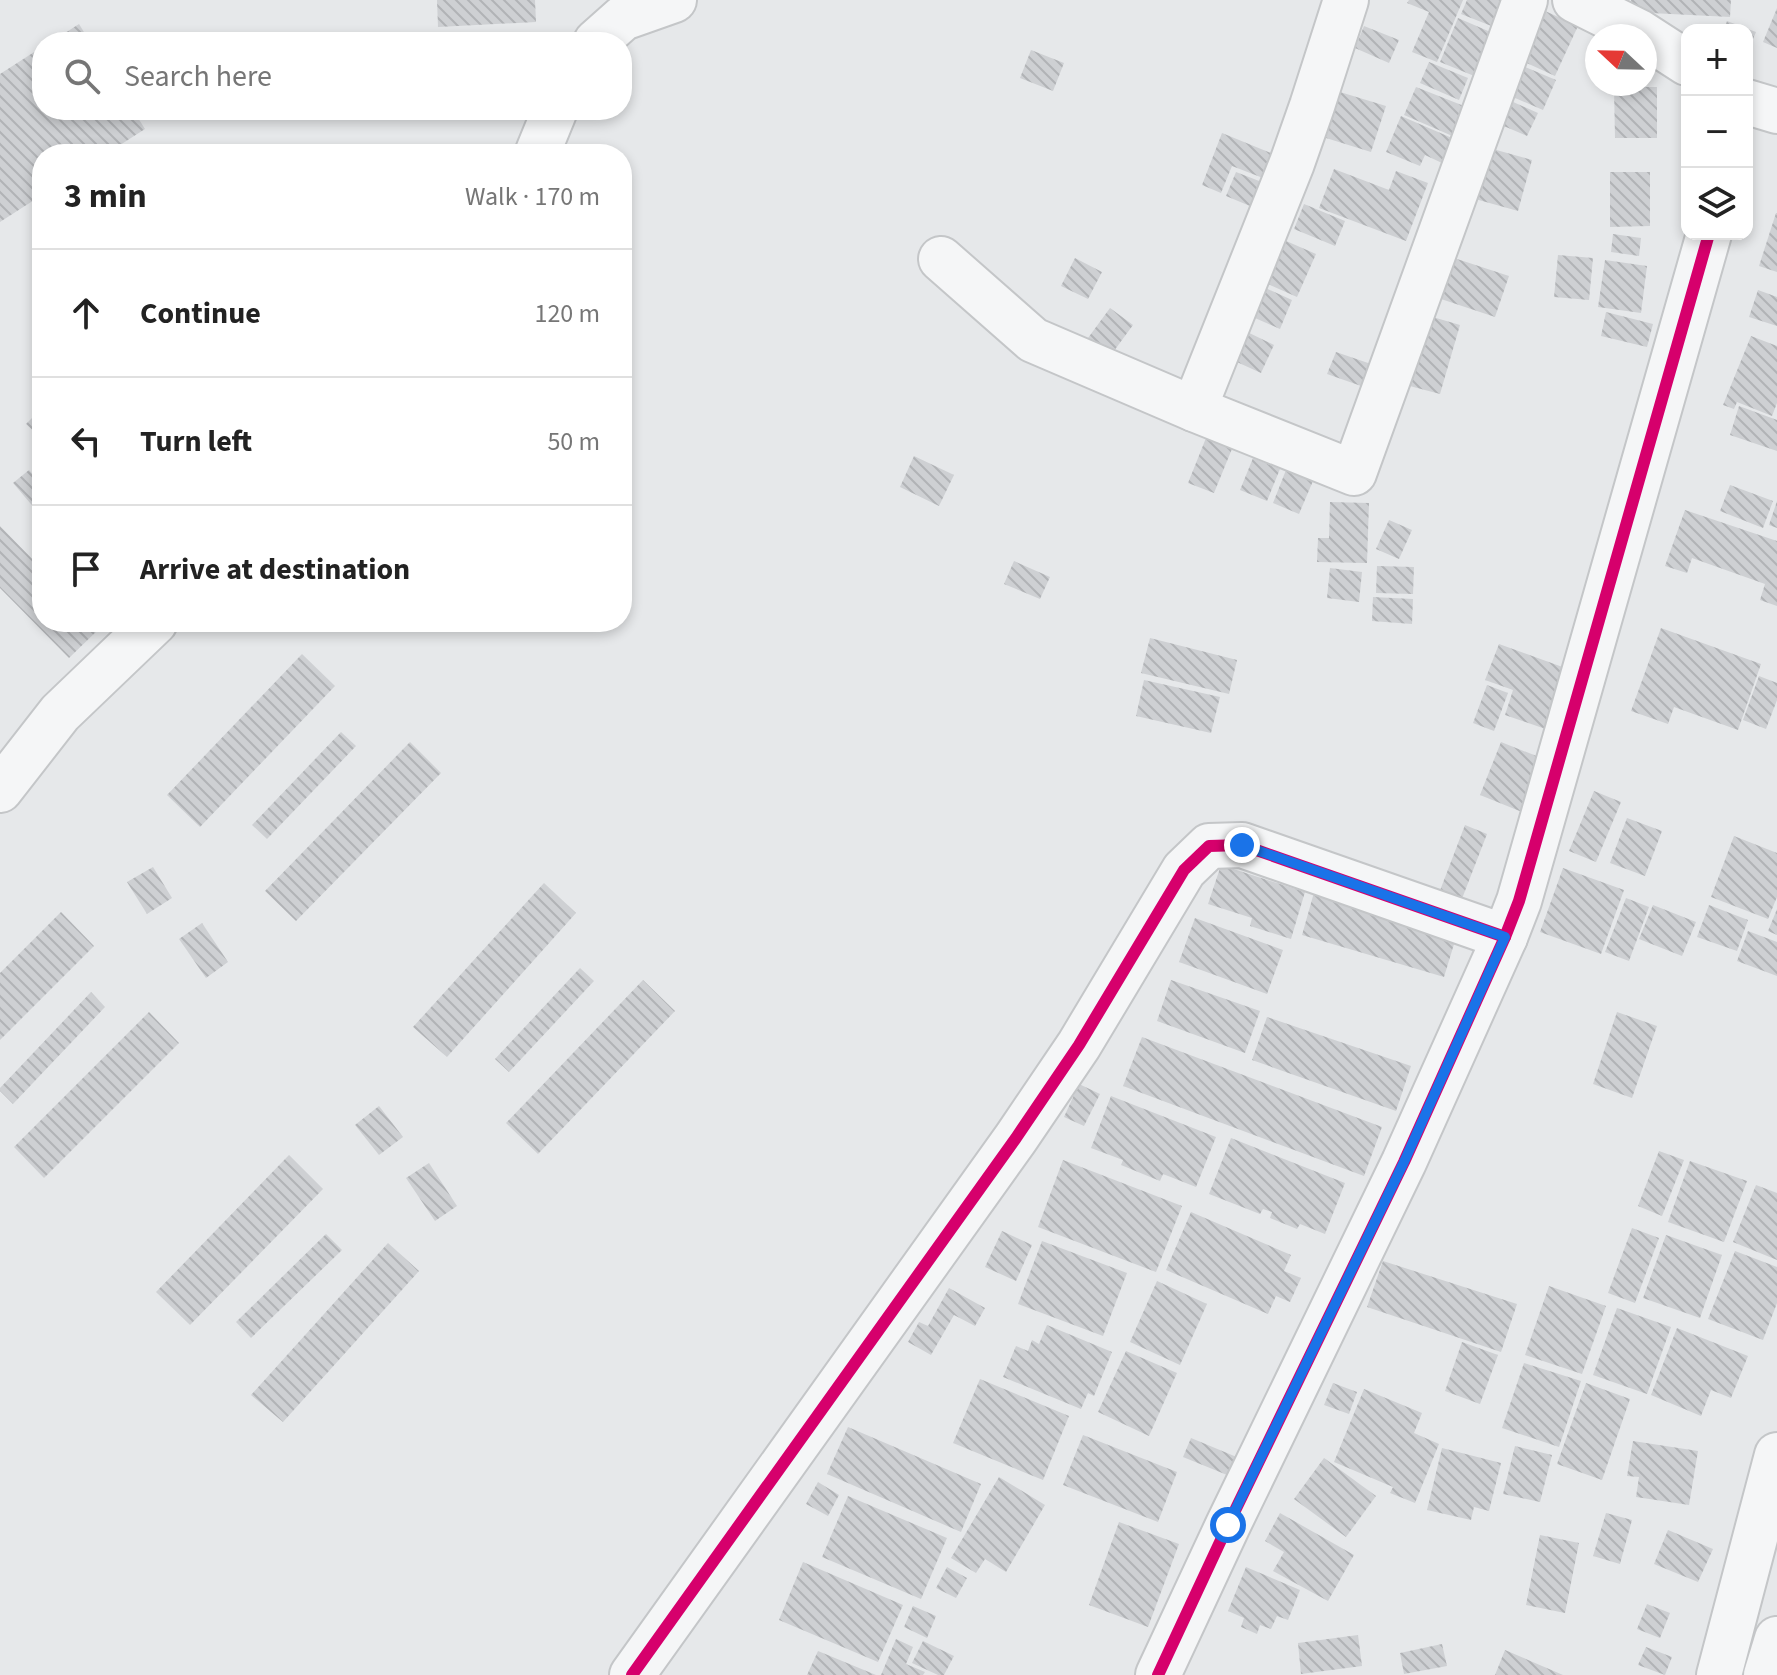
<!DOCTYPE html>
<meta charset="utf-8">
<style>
:root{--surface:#fff;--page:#f2f2f2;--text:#222;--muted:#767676;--line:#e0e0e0}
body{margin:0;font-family:"Source Sans 3",sans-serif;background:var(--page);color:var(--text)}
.controls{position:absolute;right:24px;top:24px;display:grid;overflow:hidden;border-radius:16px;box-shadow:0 4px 12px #0003}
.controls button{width:72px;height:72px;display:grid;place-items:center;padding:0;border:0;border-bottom:2px solid var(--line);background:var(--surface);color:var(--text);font:40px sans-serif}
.compass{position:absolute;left:1585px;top:24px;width:72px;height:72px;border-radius:50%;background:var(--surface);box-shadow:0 4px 12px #0003;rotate:292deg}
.stop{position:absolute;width:24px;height:24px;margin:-18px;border:6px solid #1a73e8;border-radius:50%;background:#fff}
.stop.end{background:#1a73e8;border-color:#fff;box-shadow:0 2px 8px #0008}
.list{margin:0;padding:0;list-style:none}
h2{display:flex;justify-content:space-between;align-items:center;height:104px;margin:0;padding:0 32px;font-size:34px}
h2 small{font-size:26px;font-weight:400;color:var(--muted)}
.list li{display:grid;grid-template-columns:52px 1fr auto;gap:24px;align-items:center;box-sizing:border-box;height:128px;padding:0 32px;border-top:2px solid var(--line)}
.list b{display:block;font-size:30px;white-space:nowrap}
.list em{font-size:26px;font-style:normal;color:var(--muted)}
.icon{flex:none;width:44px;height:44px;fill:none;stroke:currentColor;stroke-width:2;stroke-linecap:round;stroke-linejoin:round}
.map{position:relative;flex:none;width:1777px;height:1675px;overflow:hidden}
.search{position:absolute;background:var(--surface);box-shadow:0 4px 12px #0003;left:32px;top:32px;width:600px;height:88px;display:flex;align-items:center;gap:20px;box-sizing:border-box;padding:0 28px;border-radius:32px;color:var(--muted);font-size:30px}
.panel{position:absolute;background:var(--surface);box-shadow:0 4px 12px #0003;left:32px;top:144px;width:600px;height:488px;border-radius:32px}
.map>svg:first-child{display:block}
</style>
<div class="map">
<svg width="1777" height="1675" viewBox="0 0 1777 1675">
<defs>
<pattern id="building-back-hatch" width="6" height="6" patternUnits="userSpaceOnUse" patternTransform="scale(2)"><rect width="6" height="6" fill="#ced0d3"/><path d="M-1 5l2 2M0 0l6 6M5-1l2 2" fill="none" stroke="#b1b3b6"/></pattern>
</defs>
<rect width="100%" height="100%" fill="#e6e8ea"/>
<g fill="url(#building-back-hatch)">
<polygon points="437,0 535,0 536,22 438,27"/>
<polygon points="1409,0 1463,0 1437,62 1412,52 1429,12 1407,3"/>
<polygon points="1467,0 1511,0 1504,31 1461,14"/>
<polygon points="1631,0 1731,0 1730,17 1631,12"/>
<polygon points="1777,8 1777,48 1763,42"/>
<polygon points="1543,10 1578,26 1555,76 1520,60"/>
<polygon points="1458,18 1502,37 1484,80 1440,62"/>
<polygon points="1727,21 1756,32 1750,46 1747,45 1747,30 1724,30"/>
<polygon points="79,24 90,42 51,42"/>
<polygon points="1364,26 1399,40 1389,63 1355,48"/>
<polygon points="42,47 42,110 133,110 145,129 106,154 42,154 42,195 0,222 0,74"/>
<polygon points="1031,50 1064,63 1053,91 1020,78"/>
<polygon points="1429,62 1468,78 1459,100 1420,83"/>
<polygon points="1518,64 1556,80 1543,110 1506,94"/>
<polygon points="1416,87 1469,108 1457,138 1404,115"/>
<polygon points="1614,87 1657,87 1657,138 1615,138"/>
<polygon points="1340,92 1386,106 1371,152 1326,138"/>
<polygon points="1502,97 1538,113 1527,136 1492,121"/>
<polygon points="1401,116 1452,138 1442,163 1425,155 1420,166 1386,152"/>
<polygon points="1222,133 1283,158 1273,182 1232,166 1221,193 1202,185"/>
<polygon points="1482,146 1532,160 1518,211 1468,197"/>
<polygon points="1334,169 1389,190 1396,171 1428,183 1406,241 1319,208"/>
<polygon points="1236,172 1272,186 1262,211 1226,196"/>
<polygon points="1610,172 1650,172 1650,226 1610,227"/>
<polygon points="1304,204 1345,221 1335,246 1294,229"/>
<polygon points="1776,213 1777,213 1777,272 1759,266"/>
<polygon points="1613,234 1641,238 1639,256 1611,252"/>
<polygon points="1277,237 1316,254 1297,297 1259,280"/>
<polygon points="1558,255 1593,258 1589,300 1554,297"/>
<polygon points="1448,256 1509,276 1495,317 1435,297"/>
<polygon points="1075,258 1102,272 1088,299 1061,286"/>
<polygon points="1605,260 1647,266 1641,313 1598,307"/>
<polygon points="1259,285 1292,300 1280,329 1246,314"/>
<polygon points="1758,290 1777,297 1777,326 1749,317"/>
<polygon points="1110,308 1133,325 1111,355 1088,338"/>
<polygon points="1606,312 1653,324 1647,347 1601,336"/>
<polygon points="1426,315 1460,325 1440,394 1406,385"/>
<polygon points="1239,328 1274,345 1261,373 1226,357"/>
<polygon points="1751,336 1777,346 1777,403 1772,416 1737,402 1734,409 1723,405"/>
<polygon points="1336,352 1371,364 1364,387 1327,374"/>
<polygon points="1739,406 1777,420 1777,451 1730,435"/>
<polygon points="42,408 42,439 26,424"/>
<polygon points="1208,433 1234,444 1214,493 1188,483"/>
<polygon points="914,456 954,475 939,506 900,487"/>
<polygon points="1253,458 1280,469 1267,501 1240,490"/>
<polygon points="29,470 42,485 42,517 13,483"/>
<polygon points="1286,470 1313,481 1299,514 1273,503"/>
<polygon points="1730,485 1773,501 1763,528 1720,511"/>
<polygon points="1777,501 1777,528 1769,525"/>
<polygon points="1330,502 1369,503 1367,563 1317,562 1318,538 1329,538"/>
<polygon points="1685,510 1777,541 1777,606 1760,600 1765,584 1692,558 1687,573 1665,566"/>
<polygon points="1389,520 1412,530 1399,559 1376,549"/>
<polygon points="0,526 42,569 42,622 94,622 100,628 69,658 0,588"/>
<polygon points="1014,561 1050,577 1040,599 1004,584"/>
<polygon points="1377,566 1414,567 1413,594 1376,593"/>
<polygon points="1330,568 1362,572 1359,602 1327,598"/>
<polygon points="1373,597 1413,599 1412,624 1372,621"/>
<polygon points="1661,628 1761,664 1738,730 1674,707 1668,724 1631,711"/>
<polygon points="1150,638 1237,660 1229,694 1141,673"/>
<polygon points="1499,644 1579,673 1557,733 1505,715 1513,690 1485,680"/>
<polygon points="302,654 335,686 200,827 167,795"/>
<polygon points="1759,676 1777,683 1777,700 1766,729 1743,720"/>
<polygon points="1144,680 1220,697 1211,733 1136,716"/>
<polygon points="1487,685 1508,693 1494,731 1473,723"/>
<polygon points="341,732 356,746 267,839 252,825"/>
<polygon points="410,742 441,773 296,921 265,891"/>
<polygon points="1501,742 1544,759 1522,812 1480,795"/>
<polygon points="1594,791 1621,802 1596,862 1569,851"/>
<polygon points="1627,818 1662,831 1645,876 1610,863"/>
<polygon points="1465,825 1487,834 1458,909 1436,901"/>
<polygon points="1734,836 1777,853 1777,897 1768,919 1711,897"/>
<polygon points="1221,865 1305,892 1291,939 1250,926 1252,918 1208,904"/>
<polygon points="153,867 172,898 147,914 127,882"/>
<polygon points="1563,868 1624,890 1601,954 1540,932"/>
<polygon points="544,883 576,913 447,1057 413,1027"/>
<polygon points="1315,889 1458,931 1444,977 1302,935"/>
<polygon points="1626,898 1649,907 1629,961 1605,952"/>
<polygon points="1653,905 1696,922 1682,956 1639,939"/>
<polygon points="1709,905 1748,920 1737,951 1697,937"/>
<polygon points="1777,909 1777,935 1768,931"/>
<polygon points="61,912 94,946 0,1040 0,973"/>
<polygon points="1195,918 1283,950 1267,994 1179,962"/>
<polygon points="202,923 228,962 206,978 179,939"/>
<polygon points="1748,931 1777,942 1777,976 1737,961"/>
<polygon points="580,968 594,981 509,1072 495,1059"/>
<polygon points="643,980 675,1011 538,1154 506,1123"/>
<polygon points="1171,980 1260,1011 1245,1053 1157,1021"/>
<polygon points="91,992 105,1007 13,1104 0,1091 0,1088"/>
<polygon points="149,1012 179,1043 44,1178 14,1147"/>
<polygon points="1617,1012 1657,1026 1632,1098 1593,1084"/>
<polygon points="1267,1017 1411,1066 1396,1111 1252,1060"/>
<polygon points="1142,1037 1382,1127 1364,1176 1123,1086"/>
<polygon points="1079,1084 1100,1094 1084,1126 1064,1117"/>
<polygon points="1111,1096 1216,1137 1196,1187 1163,1174 1160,1181 1121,1165 1123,1160 1091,1148"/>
<polygon points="379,1106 403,1137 379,1155 355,1125"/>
<polygon points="1231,1138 1345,1183 1325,1234 1300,1224 1297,1229 1270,1218 1272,1212 1263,1209 1260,1214 1209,1194"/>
<polygon points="1659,1151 1684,1160 1662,1216 1638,1206"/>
<polygon points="289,1155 323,1189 190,1325 156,1292"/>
<polygon points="1063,1160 1182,1206 1156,1272 1038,1227"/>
<polygon points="1690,1161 1747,1181 1724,1242 1668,1222"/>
<polygon points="429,1163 457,1206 435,1221 406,1178"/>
<polygon points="1756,1185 1777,1193 1777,1260 1733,1242"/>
<polygon points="1191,1212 1291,1255 1284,1271 1301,1278 1290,1302 1276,1296 1268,1314 1166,1270"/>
<polygon points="1632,1228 1659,1238 1635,1303 1608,1293"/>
<polygon points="1002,1231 1032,1245 1016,1281 985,1267"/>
<polygon points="326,1234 342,1250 251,1338 236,1322"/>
<polygon points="1666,1235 1722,1255 1700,1318 1643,1298"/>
<polygon points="1042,1241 1127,1273 1103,1336 1018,1304"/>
<polygon points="388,1243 419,1271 283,1422 251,1395"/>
<polygon points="1735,1251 1777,1267 1777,1303 1763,1340 1708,1319"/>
<polygon points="1383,1261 1517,1304 1501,1352 1367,1307"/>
<polygon points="1157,1281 1207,1304 1180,1365 1130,1342"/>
<polygon points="1549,1286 1606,1306 1582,1374 1525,1355"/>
<polygon points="949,1288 985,1308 975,1326 954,1315 931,1355 908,1342 919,1322 928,1326"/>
<polygon points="1617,1308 1671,1327 1647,1394 1593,1375"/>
<polygon points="1047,1325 1112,1352 1094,1396 1088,1393 1081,1409 1003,1377 1016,1346 1028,1351 1032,1340 1039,1344"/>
<polygon points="1677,1328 1748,1356 1731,1398 1711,1390 1701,1416 1651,1395"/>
<polygon points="1462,1342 1498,1355 1480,1404 1445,1391"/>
<polygon points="1126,1351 1177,1373 1149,1436 1098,1412"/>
<polygon points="1524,1363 1581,1381 1559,1447 1502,1428"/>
<polygon points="980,1379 1069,1416 1043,1480 953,1443"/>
<polygon points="1333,1383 1357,1392 1349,1414 1324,1405"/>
<polygon points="1586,1383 1630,1399 1602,1480 1557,1464"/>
<polygon points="1364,1389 1422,1413 1414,1433 1439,1444 1415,1503 1390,1493 1393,1487 1334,1462"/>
<polygon points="848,1427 981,1484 961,1532 827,1474"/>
<polygon points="1083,1435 1177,1472 1158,1522 1063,1485"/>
<polygon points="1191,1438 1239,1458 1232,1477 1183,1457"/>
<polygon points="1633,1441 1698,1451 1689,1505 1636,1497 1639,1477 1627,1476"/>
<polygon points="1515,1446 1552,1455 1540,1502 1503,1494"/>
<polygon points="1442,1448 1501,1463 1489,1511 1474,1507 1471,1520 1427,1510"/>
<polygon points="1324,1458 1376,1496 1346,1537 1294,1499"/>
<polygon points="999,1477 1045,1505 1006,1572 985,1559 976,1573 951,1558"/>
<polygon points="818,1482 839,1495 828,1516 806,1504"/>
<polygon points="848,1496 947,1538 921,1599 822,1557"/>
<polygon points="1280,1513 1354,1555 1328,1601 1273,1571 1284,1552 1265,1541"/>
<polygon points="1606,1513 1632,1520 1620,1564 1593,1556"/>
<polygon points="1119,1522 1179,1544 1148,1627 1089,1605"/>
<polygon points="1668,1530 1713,1549 1698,1582 1654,1564"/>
<polygon points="1540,1535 1579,1543 1565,1613 1526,1605"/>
<polygon points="803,1562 903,1605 878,1662 779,1620"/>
<polygon points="947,1567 967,1578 956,1598 936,1588"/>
<polygon points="1246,1567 1300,1590 1288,1620 1277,1616 1271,1629 1260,1625 1257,1634 1241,1627 1244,1618 1228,1611"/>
<polygon points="1647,1604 1670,1613 1660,1638 1637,1629"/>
<polygon points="913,1606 936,1616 927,1638 904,1627"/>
<polygon points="1358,1635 1362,1666 1301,1674 1298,1643"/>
<polygon points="896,1639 913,1647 906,1664 925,1672 923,1675 881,1675"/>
<polygon points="923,1641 954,1656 944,1675 938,1675 912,1663"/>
<polygon points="1442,1644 1447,1666 1404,1674 1400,1653"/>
<polygon points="1646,1647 1672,1657 1665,1675 1638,1665"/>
<polygon points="1505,1650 1563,1675 1495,1675"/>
<polygon points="818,1651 876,1675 807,1675"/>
</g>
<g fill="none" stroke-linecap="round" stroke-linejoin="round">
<g stroke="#c4c6c8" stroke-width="48">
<g id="minor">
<polyline points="1575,0 1639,32 1687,63"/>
<polyline points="596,42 623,18 674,0"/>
<polyline points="1747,102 1777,111"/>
<polyline points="537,154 555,110"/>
<polyline points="941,259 1033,340 1194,409 1354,473 1525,0"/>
<polyline points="1194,409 1292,163 1312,106 1346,0"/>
<polyline points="0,790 60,713 155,622"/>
<polyline points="632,1675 1016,1138 1079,1045 1184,870 1209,846 1242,845 1505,937"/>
<polyline points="1158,1675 1228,1525 1404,1162 1505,937 1519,901 1709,234"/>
<polyline points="1719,1675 1777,1455"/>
<polyline points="1766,1675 1777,1639"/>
</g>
</g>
<use href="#minor" stroke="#f5f6f7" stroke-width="44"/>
<g stroke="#f4f6f9" stroke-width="17">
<g id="cycleway">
<polyline points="632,1675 1016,1138 1079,1045 1184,870 1209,846 1242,845 1505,937"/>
<polyline points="1158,1675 1228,1525 1404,1162 1505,937 1519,901 1709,234"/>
</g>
</g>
<use href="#cycleway" stroke="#d6006c" stroke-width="12"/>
</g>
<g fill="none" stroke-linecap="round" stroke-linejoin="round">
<polyline stroke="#1a73e8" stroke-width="10" points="1228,1525 1404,1162 1505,937 1242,845"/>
</g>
</svg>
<div class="controls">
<button>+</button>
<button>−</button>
<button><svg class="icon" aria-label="layers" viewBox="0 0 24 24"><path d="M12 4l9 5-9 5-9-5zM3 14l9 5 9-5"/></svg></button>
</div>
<svg class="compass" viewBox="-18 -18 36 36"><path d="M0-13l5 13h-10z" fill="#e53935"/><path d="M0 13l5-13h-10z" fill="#767676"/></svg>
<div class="stop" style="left:1228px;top:1525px"></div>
<div class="stop end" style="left:1242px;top:845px"></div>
<div class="search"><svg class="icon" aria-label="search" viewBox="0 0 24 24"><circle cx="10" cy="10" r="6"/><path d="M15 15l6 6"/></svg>Search here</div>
<section class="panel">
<h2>3 min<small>Walk · 170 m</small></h2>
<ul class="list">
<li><svg class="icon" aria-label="ahead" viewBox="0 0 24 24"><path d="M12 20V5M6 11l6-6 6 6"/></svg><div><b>Continue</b></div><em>120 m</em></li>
<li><svg class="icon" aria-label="left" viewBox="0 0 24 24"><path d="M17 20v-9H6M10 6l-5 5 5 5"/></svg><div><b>Turn left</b></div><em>50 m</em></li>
<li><svg class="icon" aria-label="arrive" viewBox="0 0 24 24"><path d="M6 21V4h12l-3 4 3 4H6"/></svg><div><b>Arrive at destination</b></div></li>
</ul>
</section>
</div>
